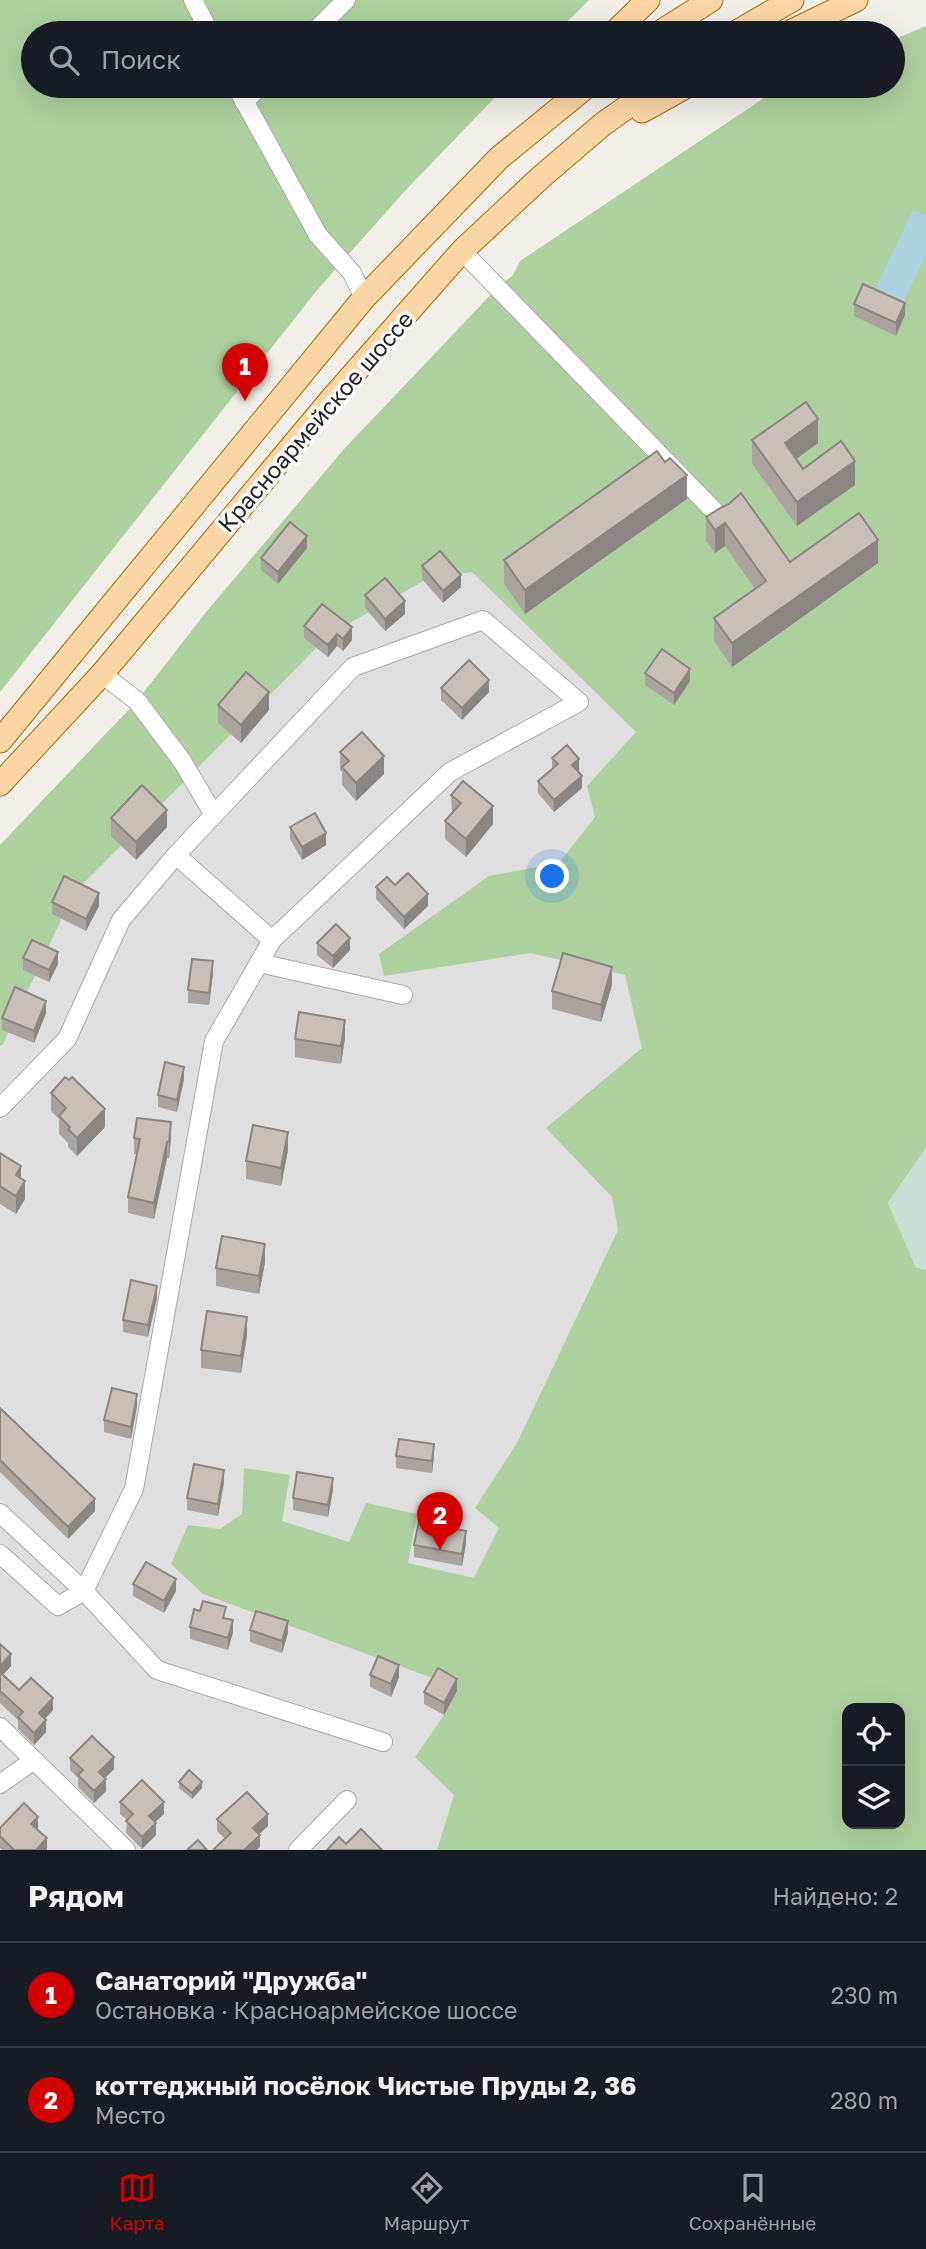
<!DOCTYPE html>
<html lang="ru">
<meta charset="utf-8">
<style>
:root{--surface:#171b24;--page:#20242c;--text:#f1f3f6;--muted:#9ea1a6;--line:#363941;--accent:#d40000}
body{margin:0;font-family:"Golos Text",sans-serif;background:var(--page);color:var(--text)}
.controls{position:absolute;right:21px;bottom:21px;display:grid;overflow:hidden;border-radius:14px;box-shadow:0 7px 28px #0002}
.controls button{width:63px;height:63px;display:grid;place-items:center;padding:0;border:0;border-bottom:2px solid var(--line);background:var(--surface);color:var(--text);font:35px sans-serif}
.you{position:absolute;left:553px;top:877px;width:24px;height:24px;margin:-18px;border:5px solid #fff;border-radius:50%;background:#1a73e8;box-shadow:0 0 0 10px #1a73e833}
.badge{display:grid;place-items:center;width:46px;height:46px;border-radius:50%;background:var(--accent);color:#fff;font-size:23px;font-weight:700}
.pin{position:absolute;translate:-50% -58px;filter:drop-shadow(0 2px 4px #0008)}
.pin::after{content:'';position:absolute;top:37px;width:24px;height:21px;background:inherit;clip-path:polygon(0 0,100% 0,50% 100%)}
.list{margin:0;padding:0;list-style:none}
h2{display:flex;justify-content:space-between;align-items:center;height:91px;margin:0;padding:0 28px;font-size:30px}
h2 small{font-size:23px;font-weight:400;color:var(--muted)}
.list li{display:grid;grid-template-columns:46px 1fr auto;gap:21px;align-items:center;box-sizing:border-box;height:105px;padding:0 28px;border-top:2px solid var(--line)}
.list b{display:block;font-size:26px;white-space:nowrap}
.list p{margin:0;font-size:23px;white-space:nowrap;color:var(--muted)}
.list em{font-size:23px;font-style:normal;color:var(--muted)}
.icon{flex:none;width:38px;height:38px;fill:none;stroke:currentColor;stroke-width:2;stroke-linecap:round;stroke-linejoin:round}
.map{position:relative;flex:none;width:926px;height:1850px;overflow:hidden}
.search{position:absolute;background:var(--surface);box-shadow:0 7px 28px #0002;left:21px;right:21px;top:21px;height:77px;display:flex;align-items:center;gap:18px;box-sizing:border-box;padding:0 24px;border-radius:38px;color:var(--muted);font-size:26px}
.sheet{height:301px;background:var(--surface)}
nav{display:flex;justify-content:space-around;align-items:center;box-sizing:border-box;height:98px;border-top:2px solid var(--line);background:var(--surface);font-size:19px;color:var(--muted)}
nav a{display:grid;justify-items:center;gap:4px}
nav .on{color:var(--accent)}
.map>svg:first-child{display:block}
</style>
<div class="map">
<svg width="926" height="1850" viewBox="0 0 926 1850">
<rect width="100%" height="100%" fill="#f2efe9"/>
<polygon fill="#e0dfdf" points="345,448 926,985 446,1850 0,1850 0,845 137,701 207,611"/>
<g fill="#add19e" fill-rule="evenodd">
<polygon points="0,0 589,0 556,33 33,33 33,86 506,86 403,193 318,289 0,692"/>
<path d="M926,26V1148L888,1203L916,1267L926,1270V1850H437L454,1795L415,1757L444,1715L457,1691L438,1680L203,1594L171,1564L188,1525L220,1529L242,1514L244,1468L290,1475L282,1521L349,1542L366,1503L417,1514L408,1563L474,1578L499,1528L475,1508L517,1443L618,1230L612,1197L546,1128L642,1048L625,975L530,953L384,976L379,954L489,876L559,863L595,817L587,786L636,732L472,572L425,580L329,635L73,894L3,1044L0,1046V845L137,701L207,611L345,448L498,287L513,275L520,261L782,86H893V40ZM847,1708H900V1824H847Z"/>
</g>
<polygon fill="#c6e0d4" points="926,1148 926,1270 916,1267 888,1203"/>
<polygon fill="#aad3df" points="913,210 926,216 926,256 904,301 876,288"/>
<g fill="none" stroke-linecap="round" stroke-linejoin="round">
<g stroke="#a9a9a9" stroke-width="20">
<g id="minor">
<polyline points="193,0 210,33"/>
<polyline points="313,33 346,0"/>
<polyline points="236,86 318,235 352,273 364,298"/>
<polyline points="244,102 260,86"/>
<polyline points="462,251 722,519"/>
<polyline points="102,674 137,701 182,761 214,815"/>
<polyline points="176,855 272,940"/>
<polyline points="259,963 403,995"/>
<polyline points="0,1108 67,1039 121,920 176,855 353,667 483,620 579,702 450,772 272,940 259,963 214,1041 134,1489 84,1591 58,1606 0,1554"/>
<polyline points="0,1513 84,1591 157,1670 383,1742"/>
<polyline points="0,1727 126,1850"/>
<polyline points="0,1784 34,1760"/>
<polyline points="298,1850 347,1800"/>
</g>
</g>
<g stroke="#a06b00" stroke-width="25">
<g id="major">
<polyline points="614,33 648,0"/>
<polyline points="659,33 711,0"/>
<polyline points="735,33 792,0"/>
<polyline points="788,33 856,0"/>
<polyline points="642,111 687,86"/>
<polyline points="0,741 364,298 499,158 587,86"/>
<polyline points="0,784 102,674 334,396 462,251 540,178 603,124 657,86"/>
</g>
</g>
<use href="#minor" stroke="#fff" stroke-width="18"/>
<use href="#major" stroke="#fcd6a4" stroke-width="23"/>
</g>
<g fill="#aba49e">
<polygon points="854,304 905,315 896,336 854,316"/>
<polygon points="752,440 818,443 796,459 803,469 855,485 797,526 752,464"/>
<polygon points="665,462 687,499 525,614 504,584 504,560"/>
<polygon points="722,507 790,562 878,563 732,667 714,641 714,618 755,589 725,546 715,553 706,541 706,517"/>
<polygon points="307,548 278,584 261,570 261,558"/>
<polygon points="422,566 461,587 443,603 422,579"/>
<polygon points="365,595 405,614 385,631 365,608"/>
<polygon points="322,604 352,640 343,651 337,646 328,657 304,638 304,626"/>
<polygon points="645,673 690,681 674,705 645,685"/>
<polygon points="441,688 489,692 462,720 441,700"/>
<polygon points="218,705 269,710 241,743 218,723"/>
<polygon points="340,752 384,774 356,801 342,785 342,772 340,770"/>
<polygon points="552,758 579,771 578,772 582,788 554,812 538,793 538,781 552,769"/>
<polygon points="451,795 493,824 466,857 445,839 445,821 452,813"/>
<polygon points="111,818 167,827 136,860 111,836"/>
<polygon points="290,827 326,845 302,860 290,839"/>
<polygon points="395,885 428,906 404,929 376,899 376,887"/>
<polygon points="52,902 99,906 86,931 52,914"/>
<polygon points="317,943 350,950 333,968 317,955"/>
<polygon points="23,958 58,964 49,982 23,970"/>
<polygon points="213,973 209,1005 188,1003 188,990"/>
<polygon points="612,985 601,1022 552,1009 552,991"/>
<polygon points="46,1013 34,1043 2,1030 2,1018"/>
<polygon points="345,1038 341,1064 295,1057 295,1039"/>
<polygon points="184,1079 177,1112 158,1107 158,1095"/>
<polygon points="51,1093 105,1127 77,1156 68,1147 68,1143 59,1134 59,1119 51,1111"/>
<polygon points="134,1138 171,1138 169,1158 167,1158 154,1219 128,1213 128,1197 137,1154 134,1154"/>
<polygon points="288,1150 281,1186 246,1179 246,1161"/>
<polygon points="0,1153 21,1179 25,1199 16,1214 0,1204"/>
<polygon points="265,1262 259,1294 216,1286 216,1268"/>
<polygon points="157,1298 148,1337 123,1332 123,1320"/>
<polygon points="247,1335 241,1373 201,1368 201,1350"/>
<polygon points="137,1406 131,1439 104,1432 104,1420"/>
<polygon points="0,1408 95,1511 68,1539 0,1472"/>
<polygon points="396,1456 434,1456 432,1473 396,1468"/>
<polygon points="224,1482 218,1516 187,1510 187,1498"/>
<polygon points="333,1490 328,1517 293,1510 293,1498"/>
<polygon points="466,1543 462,1566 414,1557 414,1545"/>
<polygon points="133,1584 176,1591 164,1613 133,1596"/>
<polygon points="226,1619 233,1632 228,1650 190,1639 190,1627"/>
<polygon points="250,1630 288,1633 282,1653 250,1642"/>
<polygon points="0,1644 11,1666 3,1675 19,1690 53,1710 45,1719 46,1732 34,1745 18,1729 18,1720 0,1703"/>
<polygon points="370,1675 399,1677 391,1697 370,1687"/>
<polygon points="457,1691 444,1715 424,1704 424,1692"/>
<polygon points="70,1758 114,1769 105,1778 106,1791 94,1803 78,1787 78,1778 70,1770"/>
<polygon points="179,1782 202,1788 192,1799 179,1788"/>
<polygon points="120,1802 164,1814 155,1822 156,1835 142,1849 126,1833 127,1820 120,1814"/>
<polygon points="217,1819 268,1826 259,1834 260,1847 225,1839 217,1831"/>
<polygon points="0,1828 38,1829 38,1830 47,1850 2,1850 0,1848"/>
</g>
<g fill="#8b8681">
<polygon points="905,303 905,315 896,336 896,323"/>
<polygon points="818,419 818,443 785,467 785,443"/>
<polygon points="855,461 855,485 797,526 797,502"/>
<polygon points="687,475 687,499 525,614 525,590"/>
<polygon points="725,523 725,546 715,553 715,530"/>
<polygon points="307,536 307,548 278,584 278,572"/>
<polygon points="878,540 878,563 732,667 732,643"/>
<polygon points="461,575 461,587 443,603 443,591"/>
<polygon points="405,601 405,614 385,631 385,619"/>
<polygon points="352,627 352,640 343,651 343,639"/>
<polygon points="337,634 337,646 328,657 328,645"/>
<polygon points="690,669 690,681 674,705 674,693"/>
<polygon points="489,680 489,692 462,720 462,708"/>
<polygon points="269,692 269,710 241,743 241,725"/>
<polygon points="384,756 384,774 356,801 356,783"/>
<polygon points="579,759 579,771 572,777 572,765"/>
<polygon points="582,776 582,788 554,812 554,800"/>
<polygon points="493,806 493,824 466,857 466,839"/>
<polygon points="167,810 167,827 136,860 136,842"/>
<polygon points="326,833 326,845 302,860 302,847"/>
<polygon points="99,893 99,906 86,931 86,919"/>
<polygon points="428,894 428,906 404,929 404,917"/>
<polygon points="350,938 350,950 333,968 333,956"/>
<polygon points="58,952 58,964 49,982 49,970"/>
<polygon points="213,961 213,973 209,1005 209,993"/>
<polygon points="612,967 612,985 601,1022 601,1005"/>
<polygon points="46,1001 46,1013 34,1043 34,1031"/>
<polygon points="345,1020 345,1038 341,1064 341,1046"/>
<polygon points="184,1067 184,1079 177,1112 177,1100"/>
<polygon points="105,1109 105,1127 77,1156 77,1138"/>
<polygon points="171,1122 171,1138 169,1158 169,1142"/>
<polygon points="288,1132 288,1150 281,1186 281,1168"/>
<polygon points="167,1142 167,1158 154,1219 154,1203"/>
<polygon points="21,1166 21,1184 16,1175"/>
<polygon points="25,1181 25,1199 16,1214 16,1196"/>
<polygon points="265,1244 265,1262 259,1294 259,1276"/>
<polygon points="157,1286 157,1298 148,1337 148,1325"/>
<polygon points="247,1317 247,1335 241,1373 241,1356"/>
<polygon points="137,1394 137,1406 131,1439 131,1427"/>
<polygon points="434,1444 434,1456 432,1473 432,1461"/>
<polygon points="224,1470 224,1482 218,1516 218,1504"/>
<polygon points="333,1478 333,1490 328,1517 328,1505"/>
<polygon points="95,1499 95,1511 68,1539 68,1527"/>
<polygon points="466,1531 466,1543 462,1566 462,1554"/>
<polygon points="176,1579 176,1591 164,1613 164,1601"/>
<polygon points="233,1620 233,1632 228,1650 228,1638"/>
<polygon points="288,1621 288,1633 282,1653 282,1641"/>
<polygon points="11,1654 11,1666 0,1678 0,1666"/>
<polygon points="399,1665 399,1677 391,1697 391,1684"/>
<polygon points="457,1679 457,1691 444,1715 444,1703"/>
<polygon points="53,1698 53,1710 39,1725 39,1713"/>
<polygon points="46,1720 46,1732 34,1745 34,1733"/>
<polygon points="114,1757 114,1769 99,1784 99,1772"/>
<polygon points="106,1779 106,1791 94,1803 94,1791"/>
<polygon points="202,1782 202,1788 192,1799 192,1793"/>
<polygon points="164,1802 164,1814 149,1828 149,1816"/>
<polygon points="268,1814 268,1826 253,1840 253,1828"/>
<polygon points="38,1817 38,1829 31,1836 31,1824"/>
<polygon points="156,1823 156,1835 142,1849 142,1837"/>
<polygon points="260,1835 260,1847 257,1850 244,1850"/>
<polygon points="47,1838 47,1850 36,1850"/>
</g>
<g fill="#c7bfb8" stroke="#8b8681" stroke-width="2">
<polygon points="863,284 905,303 896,323 854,304"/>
<polygon points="806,402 818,419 785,443 803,469 841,441 855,461 797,502 752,440"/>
<polygon points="657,451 665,462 670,458 687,475 525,590 504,560"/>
<polygon points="741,493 790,562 859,513 878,540 732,643 714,618 766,581 725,523 715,530 706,517 722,507 729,504"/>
<polygon points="290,522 307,536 278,572 261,558"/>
<polygon points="440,551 461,575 443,591 422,566"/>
<polygon points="385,578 405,601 385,619 365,595"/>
<polygon points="322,604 352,627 343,639 337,634 328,645 304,626"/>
<polygon points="662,649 690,669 674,693 645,673"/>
<polygon points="469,660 489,680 462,708 441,688"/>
<polygon points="246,672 269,692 241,725 218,705"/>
<polygon points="362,732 384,756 356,783 342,767 349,761 340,752"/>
<polygon points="567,745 579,759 572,765 582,776 554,800 538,781 558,764 552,758"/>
<polygon points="463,781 493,806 466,839 445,821 461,803 451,795"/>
<polygon points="142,785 167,810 136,842 111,818"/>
<polygon points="315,813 326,833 302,847 290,827"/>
<polygon points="408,873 428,894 404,917 376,887 387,877 395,885"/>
<polygon points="64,876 99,893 86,919 52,902"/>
<polygon points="336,924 350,938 333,956 317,943"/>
<polygon points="32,940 58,952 49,970 23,958"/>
<polygon points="563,953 612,967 601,1005 552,991"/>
<polygon points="192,959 213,961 209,993 188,990"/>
<polygon points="15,987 46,1001 34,1031 2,1018"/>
<polygon points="299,1012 345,1020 341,1046 295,1039"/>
<polygon points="165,1062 184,1067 177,1100 158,1095"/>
<polygon points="65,1077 69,1080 72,1077 105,1109 77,1138 68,1129 70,1127 59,1116 66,1108 51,1093"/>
<polygon points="137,1118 171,1122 169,1142 167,1142 154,1203 128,1197 140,1139 134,1138"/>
<polygon points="253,1125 288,1132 281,1168 246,1161"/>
<polygon points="0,1153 21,1166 16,1175 25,1181 16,1196 0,1186"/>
<polygon points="222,1236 265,1244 259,1276 216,1268"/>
<polygon points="131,1280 157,1286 148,1325 123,1320"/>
<polygon points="207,1311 247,1317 241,1356 201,1350"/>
<polygon points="112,1388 137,1394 131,1427 104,1420"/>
<polygon points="0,1408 95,1499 68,1527 0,1460"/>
<polygon points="399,1439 434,1444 432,1461 396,1456"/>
<polygon points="194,1464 224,1470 218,1504 187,1498"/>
<polygon points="297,1472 333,1478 328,1505 293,1498"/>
<polygon points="419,1522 466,1531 462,1554 414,1545"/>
<polygon points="146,1562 176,1579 164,1601 133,1584"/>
<polygon points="203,1601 226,1607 223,1618 233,1620 228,1638 190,1627 194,1609 200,1611"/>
<polygon points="256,1611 288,1621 282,1641 250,1630"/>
<polygon points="0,1644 11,1654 0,1666"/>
<polygon points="378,1656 399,1665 391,1684 370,1675"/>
<polygon points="438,1668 457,1679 444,1703 424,1692"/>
<polygon points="0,1672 19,1690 31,1678 53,1698 39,1713 46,1720 34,1733 18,1717 23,1712 0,1691"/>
<polygon points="92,1736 114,1757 99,1772 106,1779 94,1791 78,1775 83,1770 70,1758"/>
<polygon points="189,1770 202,1782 192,1793 179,1782"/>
<polygon points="142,1780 164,1802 149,1816 156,1823 142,1837 126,1821 133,1814 120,1802"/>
<polygon points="247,1792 268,1814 253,1828 260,1835 244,1850 213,1850 231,1833 217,1819"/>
<polygon points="24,1803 38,1817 31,1824 47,1838 36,1850 14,1850 0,1836 0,1828"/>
<polygon points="361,1829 382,1850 327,1850 339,1837 346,1844"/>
<polygon points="198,1840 207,1850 187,1850"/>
</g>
<g text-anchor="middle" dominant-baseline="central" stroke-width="7" stroke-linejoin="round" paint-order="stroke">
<g font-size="23" fill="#222" stroke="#fff">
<text transform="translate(315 421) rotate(-49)">Красноармейское шоссе</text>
</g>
</g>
</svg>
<div class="controls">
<button><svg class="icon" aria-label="locate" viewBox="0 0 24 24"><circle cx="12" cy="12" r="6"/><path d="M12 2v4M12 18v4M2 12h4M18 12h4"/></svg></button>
<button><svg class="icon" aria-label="layers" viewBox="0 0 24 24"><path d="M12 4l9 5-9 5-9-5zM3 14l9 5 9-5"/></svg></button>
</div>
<div class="you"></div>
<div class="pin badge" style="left:245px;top:401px">1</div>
<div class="pin badge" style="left:440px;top:1550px">2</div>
<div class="search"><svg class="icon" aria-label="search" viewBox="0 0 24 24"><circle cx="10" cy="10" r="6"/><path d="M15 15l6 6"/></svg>Поиск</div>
</div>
<section class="sheet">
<h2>Рядом<small>Найдено: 2</small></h2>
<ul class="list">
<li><span class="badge">1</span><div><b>Санаторий &quot;Дружба&quot;</b><p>Остановка · Красноармейское шоссе</p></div><em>230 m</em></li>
<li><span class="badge">2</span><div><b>коттеджный посёлок Чистые Пруды 2, 36</b><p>Место</p></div><em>280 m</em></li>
</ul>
</section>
<nav>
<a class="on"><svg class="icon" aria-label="map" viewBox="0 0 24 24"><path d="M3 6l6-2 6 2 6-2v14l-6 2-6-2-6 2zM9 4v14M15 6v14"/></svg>Карта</a>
<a><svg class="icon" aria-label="directions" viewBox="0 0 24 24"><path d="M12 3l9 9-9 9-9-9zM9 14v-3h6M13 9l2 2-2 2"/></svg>Маршрут</a>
<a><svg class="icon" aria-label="saved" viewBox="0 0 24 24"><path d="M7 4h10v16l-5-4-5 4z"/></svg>Сохранённые</a>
</nav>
